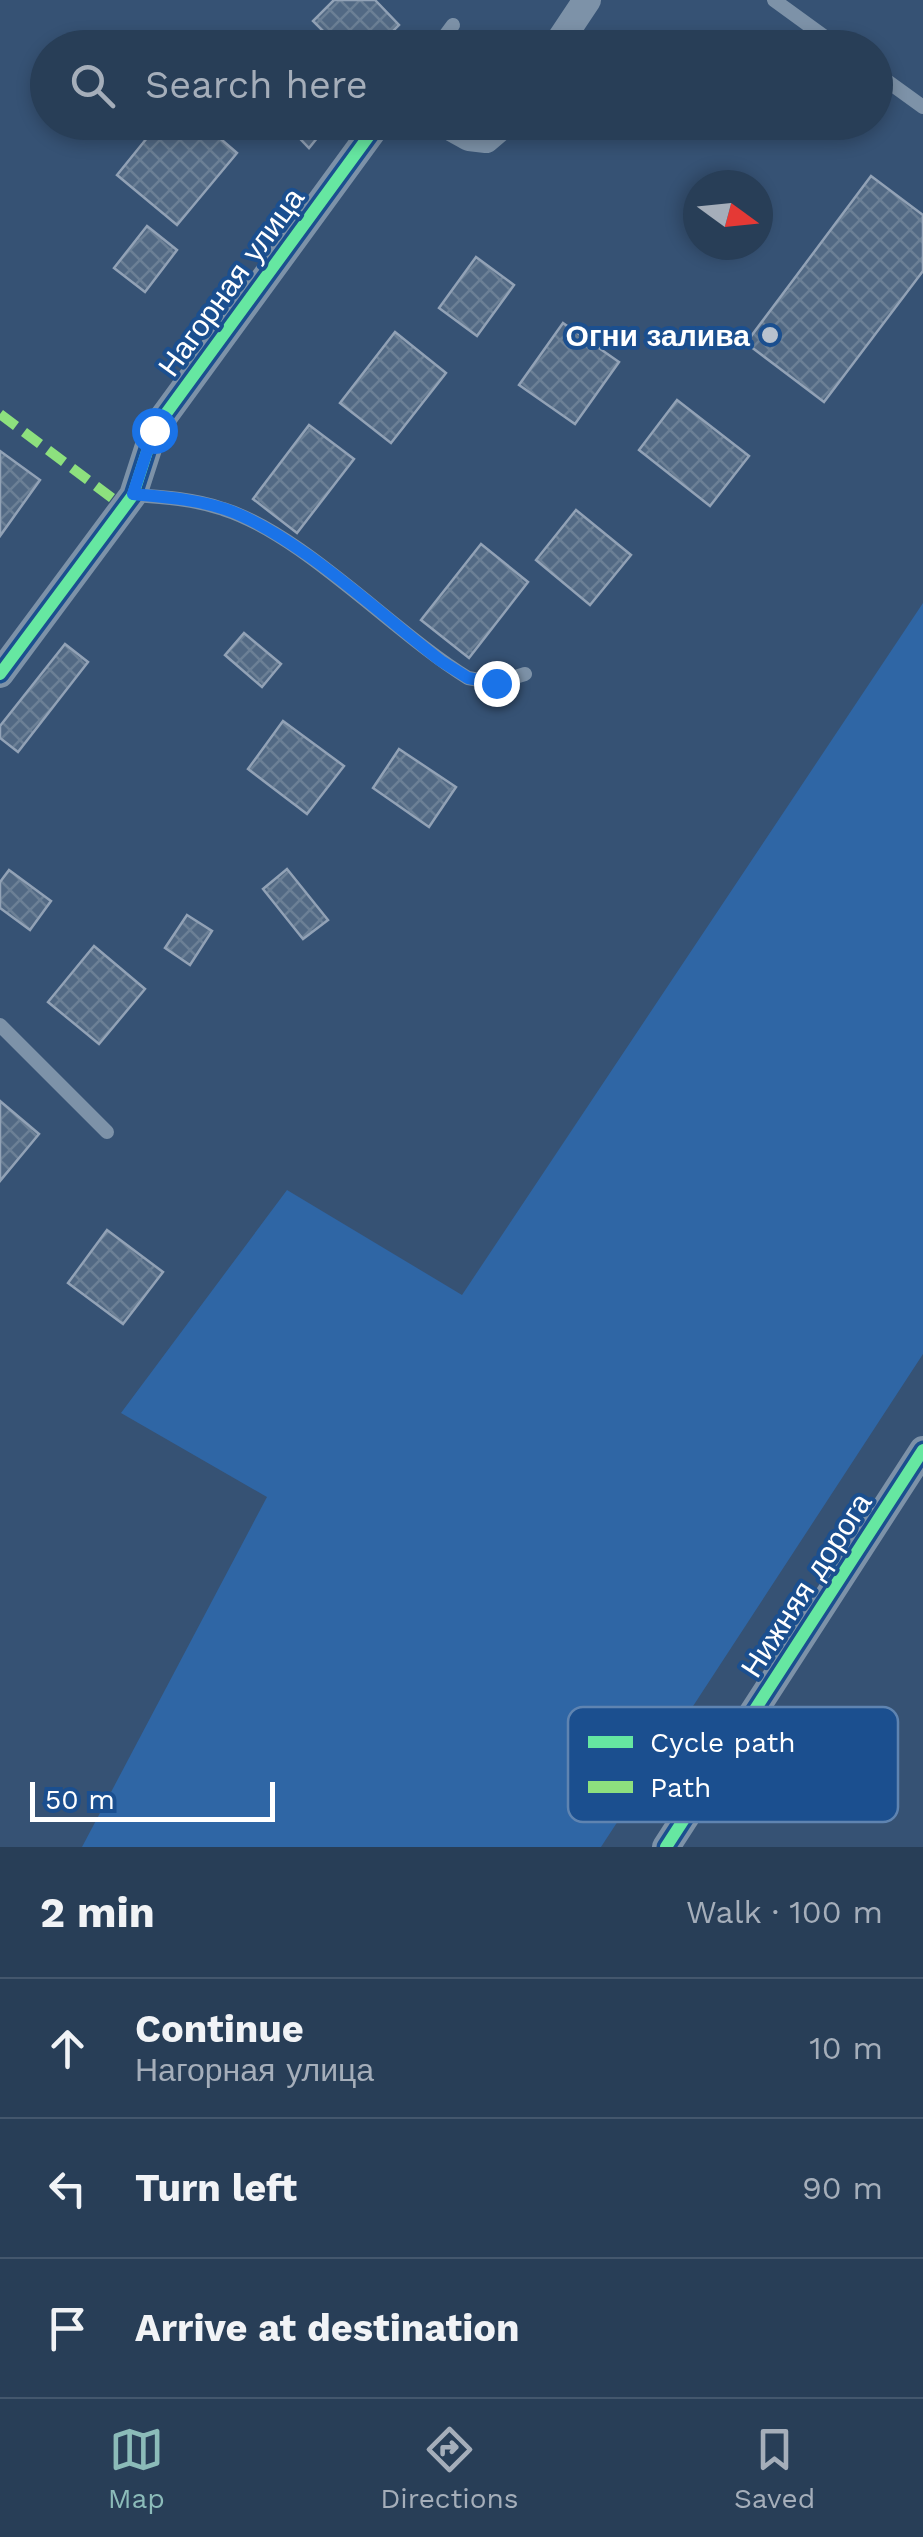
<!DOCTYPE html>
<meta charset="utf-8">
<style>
:root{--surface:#283e57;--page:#30455d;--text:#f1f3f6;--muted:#a5aeba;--line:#44576d;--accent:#8bbbb9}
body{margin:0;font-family:"Work Sans",sans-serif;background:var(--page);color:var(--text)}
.compass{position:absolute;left:683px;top:170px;width:90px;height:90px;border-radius:50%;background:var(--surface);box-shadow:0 5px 15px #0003;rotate:105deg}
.scale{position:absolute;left:30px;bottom:25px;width:245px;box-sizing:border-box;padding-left:10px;border:5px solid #fff;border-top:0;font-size:28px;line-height:35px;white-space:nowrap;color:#fff;-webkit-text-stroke:8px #1b4f8f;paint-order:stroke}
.stop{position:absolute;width:30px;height:30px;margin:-22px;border:8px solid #1a73e8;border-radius:50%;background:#fff}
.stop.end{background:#1a73e8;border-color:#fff;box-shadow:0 2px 10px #0008}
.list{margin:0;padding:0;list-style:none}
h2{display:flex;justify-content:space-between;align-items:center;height:130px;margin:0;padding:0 40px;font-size:42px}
h2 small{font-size:32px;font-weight:400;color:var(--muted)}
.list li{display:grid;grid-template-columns:65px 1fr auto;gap:30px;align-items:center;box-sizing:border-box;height:140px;padding:0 40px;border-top:2px solid var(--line)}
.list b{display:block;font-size:38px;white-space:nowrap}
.list p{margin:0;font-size:32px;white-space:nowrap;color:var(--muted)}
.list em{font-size:32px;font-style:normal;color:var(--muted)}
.icon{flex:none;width:55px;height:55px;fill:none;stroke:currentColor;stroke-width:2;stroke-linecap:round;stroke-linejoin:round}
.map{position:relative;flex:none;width:923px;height:1847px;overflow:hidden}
.search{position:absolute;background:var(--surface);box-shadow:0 5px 15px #0003;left:30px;right:30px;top:30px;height:110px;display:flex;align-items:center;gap:25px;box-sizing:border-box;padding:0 35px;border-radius:55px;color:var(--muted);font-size:38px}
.sheet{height:550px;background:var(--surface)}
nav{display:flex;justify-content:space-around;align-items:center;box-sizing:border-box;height:140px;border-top:2px solid var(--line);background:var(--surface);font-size:28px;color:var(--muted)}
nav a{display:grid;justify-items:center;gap:5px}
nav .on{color:var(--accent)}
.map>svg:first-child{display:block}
</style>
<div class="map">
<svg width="923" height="1847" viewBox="0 0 923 1847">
<defs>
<pattern id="building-cross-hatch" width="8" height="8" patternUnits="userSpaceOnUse" patternTransform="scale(2.5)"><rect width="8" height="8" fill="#526984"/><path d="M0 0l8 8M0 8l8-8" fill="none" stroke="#6c8096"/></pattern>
</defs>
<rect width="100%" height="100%" fill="#365274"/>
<polygon fill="#2f66a5" points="923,603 923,1354 601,1847 82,1847 267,1497 121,1413 287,1190 462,1295"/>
<g fill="url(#building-cross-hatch)" stroke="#92a2b6" stroke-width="2.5">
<polygon points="334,0 375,0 399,25 376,48 340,48 313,21"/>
<polygon points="160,122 201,122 237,153 177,225 117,175"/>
<polygon points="284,122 311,122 322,132 309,148"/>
<polygon points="871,176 923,215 923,271 824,402 746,343"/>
<polygon points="147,226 177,250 145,292 114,268"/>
<polygon points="476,257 514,285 477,336 439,308"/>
<polygon points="563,323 619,362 575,424 519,385"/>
<polygon points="395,332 446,373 391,443 340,403"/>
<polygon points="677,400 749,456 710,506 639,450"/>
<polygon points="309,425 354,459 297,533 253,499"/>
<polygon points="0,451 40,480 0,536"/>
<polygon points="576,510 631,555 590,605 536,560"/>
<polygon points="481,544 528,582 469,658 421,620"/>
<polygon points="244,633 281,664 262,687 225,655"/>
<polygon points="65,644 88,662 18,752 0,738 0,726"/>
<polygon points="283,721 344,766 307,814 248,769"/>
<polygon points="399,749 456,787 429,827 373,788"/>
<polygon points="287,869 328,920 303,939 263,889"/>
<polygon points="9,870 51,901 30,930 0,908 0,882"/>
<polygon points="187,915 212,931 190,965 165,948"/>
<polygon points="94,946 145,989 99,1044 48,1002"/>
<polygon points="0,1101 39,1134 0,1181"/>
<polygon points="107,1230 163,1272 123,1324 68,1283"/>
</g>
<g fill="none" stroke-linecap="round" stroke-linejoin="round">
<g stroke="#7d92a8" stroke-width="14">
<polyline points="774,0 840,48"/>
<polyline points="436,48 453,25"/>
<polyline points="876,73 923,107"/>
<path d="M133,495C164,497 194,499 223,509C303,534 393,632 468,678L496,683L525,674"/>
<polyline points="0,1025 107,1132"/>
</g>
<g stroke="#7d92a8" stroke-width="28">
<polyline points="555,48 587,0"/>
<polyline points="442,122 469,137 486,139 506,122"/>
<polyline points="0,674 133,495 154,430 379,122"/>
<polyline points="666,1847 923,1450"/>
</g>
<polyline stroke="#8de07e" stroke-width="10" stroke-dasharray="20 10" stroke-linecap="butt" points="0,414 124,507"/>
<g stroke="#1b4f8f" stroke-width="19">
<g id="cycleway">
<polyline points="0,674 133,495 154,430 379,122"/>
<polyline points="666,1847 923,1450"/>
</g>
</g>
<use href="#cycleway" stroke="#66e7a1" stroke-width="12"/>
</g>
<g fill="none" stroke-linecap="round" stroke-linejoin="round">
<path stroke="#1a73e8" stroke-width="12" d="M154,430L133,494C164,497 195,499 225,509C295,533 381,615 441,661L468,678L496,683"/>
</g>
<circle fill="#b9c2ce" stroke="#1b4f8f" stroke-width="4" cx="770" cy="335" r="10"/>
<g text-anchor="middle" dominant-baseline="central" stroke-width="8" stroke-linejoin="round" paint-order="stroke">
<g font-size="30" fill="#fff" stroke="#1b4f8f">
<text transform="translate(231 282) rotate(-54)">Нагорная улица</text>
<text transform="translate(806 1585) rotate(-57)">Нижняя дорога</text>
</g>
<g font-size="30" font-weight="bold" fill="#fff" stroke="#1b4f8f" text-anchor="end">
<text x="750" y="335">Огни залива</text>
</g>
</g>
<rect x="568" y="1707" width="330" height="115" rx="15" fill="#1b4f8f" stroke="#5f84b1" stroke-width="2.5"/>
<rect x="588" y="1736" width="45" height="12" fill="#66e7a1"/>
<rect x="588" y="1781" width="45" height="12" fill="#8de07e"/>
<g font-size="28" fill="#fff">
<text x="650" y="1752">Cycle path</text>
<text x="650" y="1797">Path</text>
</g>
</svg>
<svg class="compass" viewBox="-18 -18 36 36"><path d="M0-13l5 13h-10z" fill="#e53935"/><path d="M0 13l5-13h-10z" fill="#a5aeba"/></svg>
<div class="scale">50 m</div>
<div class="stop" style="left:154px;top:430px"></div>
<div class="stop end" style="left:496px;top:683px"></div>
<div class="search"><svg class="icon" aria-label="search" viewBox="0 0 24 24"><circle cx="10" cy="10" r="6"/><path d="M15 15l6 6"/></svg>Search here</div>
</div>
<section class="sheet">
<h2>2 min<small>Walk · 100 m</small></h2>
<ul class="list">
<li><svg class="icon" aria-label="ahead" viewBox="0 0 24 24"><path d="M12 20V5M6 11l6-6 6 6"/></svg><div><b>Continue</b><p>Нагорная улица</p></div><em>10 m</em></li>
<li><svg class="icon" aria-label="left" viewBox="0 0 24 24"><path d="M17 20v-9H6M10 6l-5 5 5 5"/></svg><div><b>Turn left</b></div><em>90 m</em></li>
<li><svg class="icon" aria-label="arrive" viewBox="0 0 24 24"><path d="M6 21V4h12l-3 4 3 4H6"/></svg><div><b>Arrive at destination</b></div></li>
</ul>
</section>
<nav>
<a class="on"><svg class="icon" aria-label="map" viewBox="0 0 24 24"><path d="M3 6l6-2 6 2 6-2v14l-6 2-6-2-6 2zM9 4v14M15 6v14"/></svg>Map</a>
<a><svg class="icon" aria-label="directions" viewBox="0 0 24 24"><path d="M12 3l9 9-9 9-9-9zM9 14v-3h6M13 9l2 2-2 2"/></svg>Directions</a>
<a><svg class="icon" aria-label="saved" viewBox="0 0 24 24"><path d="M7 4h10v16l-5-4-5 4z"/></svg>Saved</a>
</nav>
